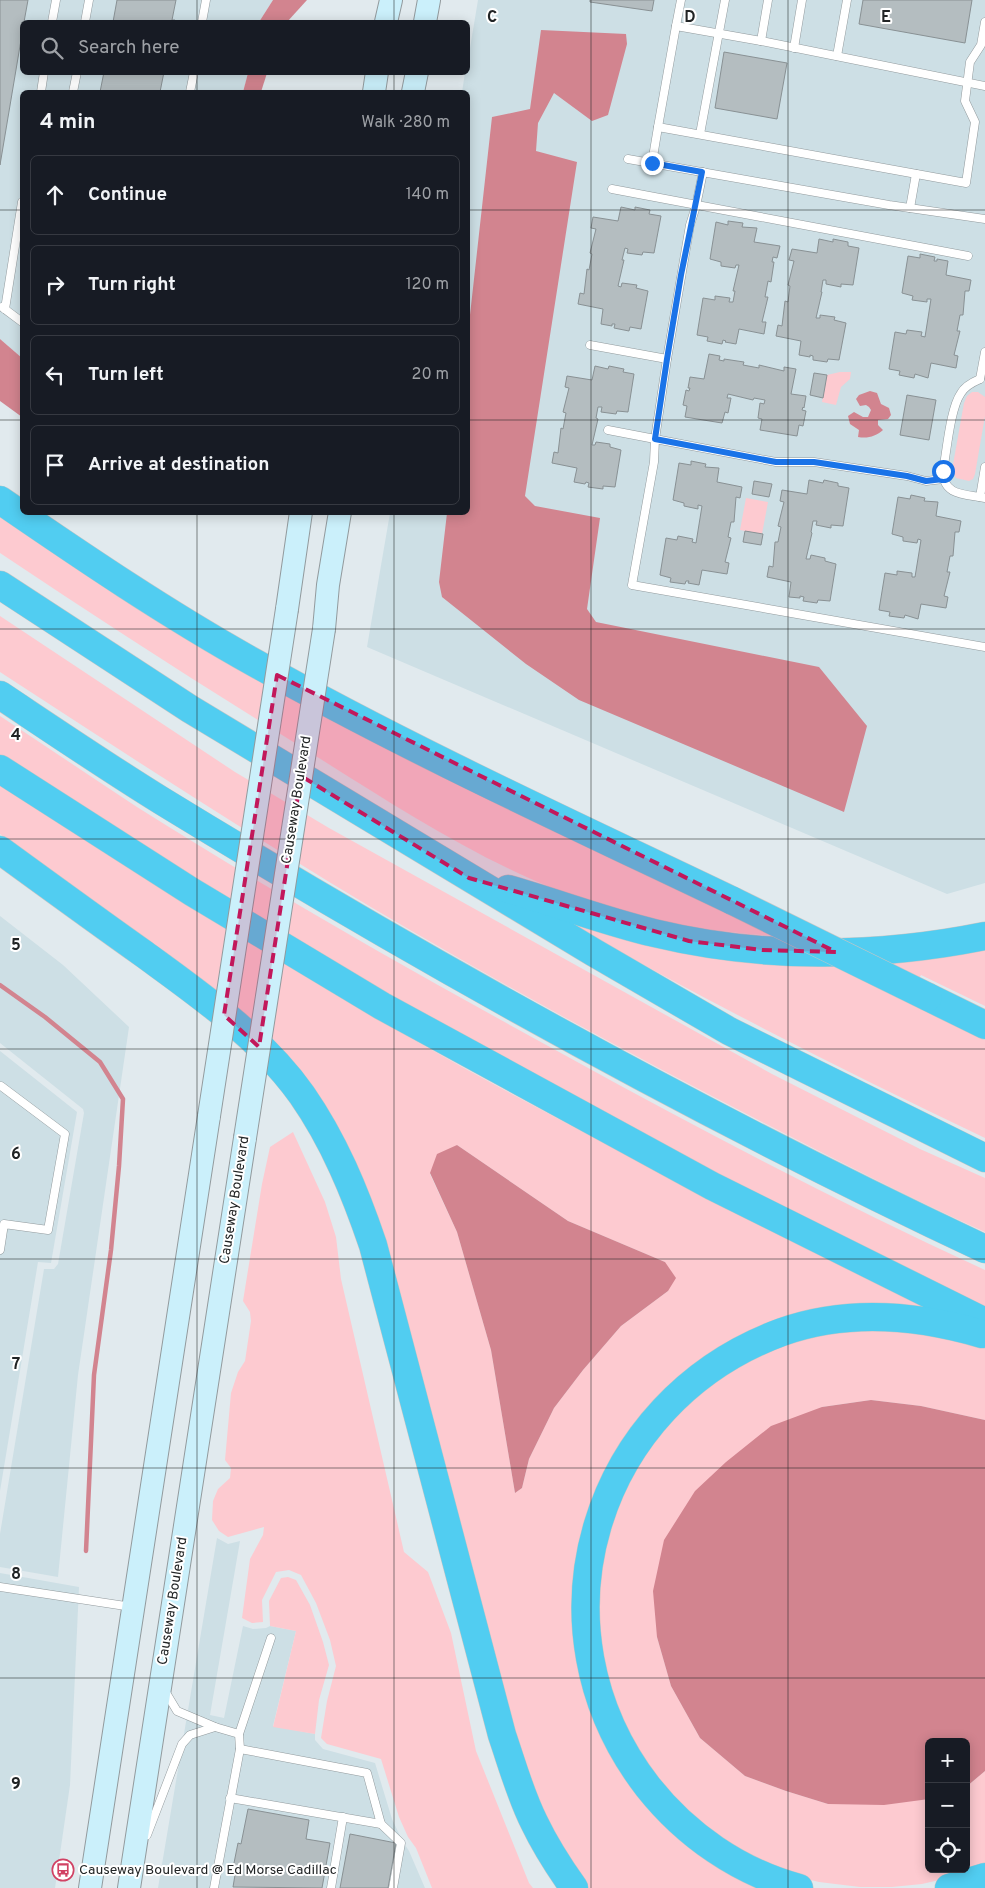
<!DOCTYPE html>
<meta charset="utf-8">
<style>
:root{--surface:#171b24;--page:#20242c;--text:#f1f3f6;--muted:#9ea1a6;--line:#363941}
body{margin:0;font-family:Overpass,sans-serif;background:var(--page);color:var(--text)}
.controls{position:absolute;right:15px;bottom:15px;display:grid;overflow:hidden;border-radius:8px;box-shadow:0 2px 12px #0003}
.controls button{width:45px;height:45px;display:grid;place-items:center;padding:0;border:0;border-bottom:1px solid var(--line);background:var(--surface);color:var(--text);font:25px sans-serif}
.stop{position:absolute;width:15px;height:15px;margin:-11px;border:4px solid #1a73e8;border-radius:50%;background:#fff}
.stop.end{background:#1a73e8;border-color:#fff;box-shadow:0 1px 5px #0008}
.list{margin:0;padding:0;list-style:none}
h2{display:flex;justify-content:space-between;align-items:center;height:65px;margin:0;padding:0 20px;font-size:21px}
h2 small{font-size:16px;font-weight:400;color:var(--muted)}
.list li{display:grid;grid-template-columns:32px 1fr auto;gap:15px;align-items:center;box-sizing:border-box;height:80px;margin:0 10px 10px;padding:0 10px;border:1px solid var(--line);border-radius:8px}
.list b{display:block;font-size:19px;white-space:nowrap}
.list em{font-size:16px;font-style:normal;color:var(--muted)}
.icon{flex:none;width:28px;height:28px;fill:none;stroke:currentColor;stroke-width:2;stroke-linecap:round;stroke-linejoin:round}
.map{position:relative;flex:none;width:985px;height:1888px;overflow:hidden}
.search{position:absolute;background:var(--surface);box-shadow:0 2px 12px #0003;left:20px;top:20px;width:450px;height:55px;display:flex;align-items:center;gap:12px;box-sizing:border-box;padding:0 18px;border-radius:8px;color:var(--muted);font-size:19px}
.panel{position:absolute;background:var(--surface);box-shadow:0 2px 12px #0003;left:20px;top:90px;width:450px;height:425px;border-radius:8px}
.map>svg:first-child{display:block}
</style>
<div class="map">
<svg width="985" height="1888" viewBox="0 0 985 1888">
<rect width="100%" height="100%" fill="#e1eaee"/>
<g fill="#cddfe5">
<polygon points="0,0 273,0 259,22 22,22 22,72 248,73 243,92 22,92 22,358 0,339"/>
<polygon points="478,0 985,0 985,883 947,894 367,647 390,513 468,512 468,92 462,92 465,73 468,72 468,60"/>
<polygon points="0,916 63,965 129,1027 78,1375 58,1577 0,1567 0,1534 44,1269 54,1269 58,1264 84,1113 83,1109 0,1043"/>
<polygon points="0,1051 77,1112 51,1263 38,1262 0,1491"/>
<polygon points="217,1538 228,1544 240,1541 210,1715 224,1718 243,1626 253,1629 266,1628 270,1626 296,1631 273,1726 315,1734 315,1740 323,1749 375,1763 392,1819 402,1840 409,1851 425,1888 158,1888"/>
<polygon points="0,1573 79,1587 70,1785 55,1888 0,1888"/>
</g>
<g fill="#fdcad0" fill-rule="evenodd">
<polygon points="840,372 851,372 850,379 841,387 836,405 822,402 827,375"/>
<polygon points="972,392 978,392 985,397 985,416 975,474 973,479 969,481 956,478 952,470 964,403 967,396"/>
<polygon points="746,498 768,502 762,534 740,530"/>
<path d="M0,513L224,659L334,722L774,936C699,931 622,917 552,888C464,852 383,798 303,748C201,685 100,620 0,553Z"/>
<path d="M0,616L235,772L329,828L772,1074L920,1149L985,1178V1232C912,1199 842,1163 770,1126C649,1064 528,999 410,930C271,849 135,760 0,672Z"/>
<path d="M0,716C46,746 91,777 137,807C278,896 424,978 570,1058C706,1133 844,1205 985,1270V1309L834,1238L326,961L0,758Z"/>
<path d="M0,784C151,884 306,980 464,1068C619,1153 776,1232 933,1310L899,1309L700,1365L583,1552L618,1757L777,1888H587L541,1811L518,1747L403,1312L288,1058L266,1030L0,834ZM457,1145L568,1221L665,1262L668,1291L621,1326L583,1370L554,1408L529,1459L522,1488L515,1493L491,1350L457,1232L430,1174Z"/>
<path d="M574,922L615,935L985,948V1006L921,975L907,1001L985,1040V1138C845,1071 707,1002 573,925Z"/>
<polygon points="293,1132 325,1202 336,1237 341,1279 404,1552 428,1572 451,1633 476,1751 529,1883 533,1888 432,1888 416,1848 408,1837 399,1817 381,1759 327,1744 321,1738 327,1701 336,1666 330,1640 316,1603 301,1575 289,1570 276,1572 262,1600 263,1622 252,1623 242,1618 250,1559 263,1535 264,1527 228,1537 219,1531 212,1520 213,1501 218,1489 230,1478 231,1468 225,1460 231,1393 238,1372 245,1361 251,1321 250,1312 243,1301 262,1184 270,1147"/>
<polygon points="861,1323 985,1345 985,1420 921,1406 871,1400 822,1407 657,1637 671,1686 700,1738 745,1776 786,1791 828,1804 929,1799 929,1869 966,1869 966,1787 985,1771 985,1865 939,1880 922,1884 892,1887 860,1887 819,1882 775,1871 724,1846 643,1768 599,1666 599,1547 655,1430 746,1355"/>
<polygon points="288,1577 296,1580 310,1605 323,1642 329,1665 319,1700 315,1734 273,1727 296,1631 270,1626 269,1601 281,1578"/>
</g>
<g fill="#d2848f">
<polygon points="273,0 307,0 287,22 259,22"/>
<polygon points="541,30 626,34 627,44 608,115 592,121 554,93 538,123 536,151 577,162 525,496 535,506 600,518 587,609 596,622 819,667 867,726 844,812 579,700 526,664 442,597 439,582 447,513 468,512 468,333 492,117 530,109"/>
<polygon points="248,73 267,73 261,92 243,92"/>
<polygon points="0,339 22,358 22,417 0,401"/>
<path d="M870,391L877,393L881,404L889,408L891,415L888,419L878,420V425L883,430C876,436 868,439 858,437L859,430L850,424L848,416L854,412L863,417H868L871,410L869,407L866,405L860,406L856,399L859,395Z"/>
<polygon points="457,1145 568,1221 665,1262 676,1278 668,1291 621,1326 583,1370 554,1408 529,1459 522,1488 515,1493 491,1350 457,1232 430,1173 437,1154"/>
<polygon points="871,1400 921,1406 985,1420 985,1771 966,1787 966,1742 929,1742 929,1799 884,1805 828,1804 786,1791 745,1776 700,1738 671,1686 657,1637 653,1591 664,1540 695,1491 726,1462 771,1426 822,1407"/>
</g>
<g fill="none" stroke-linecap="round" stroke-linejoin="round">
<polyline stroke="#d2848f" stroke-width="4.5" points="0,985 45,1017 100,1062 123,1099 119,1166 111,1250 94,1375 86,1551"/>
</g>
<g fill="#b4bdc0" stroke="#899194">
<polygon points="0,0 28,0 24,22 22,22 22,34 0,165"/>
<polygon points="117,0 176,0 172,20 175,20 175,22 113,22"/>
<polygon points="590,0 654,0 652,11 590,2"/>
<polygon points="863,0 972,0 965,43 859,24"/>
<polygon points="724,52 787,63 777,119 715,108"/>
<polygon points="104,72 164,72 160,92 100,92"/>
<polygon points="621,207 635,210 635,207 650,210 649,214 661,216 654,253 643,252 642,255 627,253 628,249 625,248 622,260 624,260 618,286 621,287 622,283 637,285 636,288 648,291 641,329 630,327 629,331 614,328 615,324 612,324 612,326 601,324 603,309 578,304 580,293 584,294 587,269 589,270 592,254 590,253 596,229 591,228 593,217 618,221"/>
<polygon points="728,221 743,223 742,227 757,228 754,242 780,246 777,258 773,257 772,262 774,262 771,282 768,281 765,297 768,297 762,322 766,322 764,334 739,329 736,344 725,342 726,341 723,340 722,344 707,341 708,337 697,335 703,298 715,300 715,296 730,298 729,302 733,302 735,291 733,291 739,265 736,265 735,268 721,266 721,262 710,259 716,222 728,225"/>
<polygon points="819,239 833,242 833,239 848,242 848,246 859,248 853,285 841,284 841,287 826,284 826,280 823,280 821,292 822,292 816,318 820,318 820,315 835,317 834,320 846,323 839,360 828,359 827,362 813,360 813,356 810,355 810,357 799,355 801,341 776,336 778,325 782,326 785,301 788,302 790,286 788,285 794,261 789,260 792,249 817,253"/>
<polygon points="920,254 935,257 934,261 937,261 937,259 948,261 946,275 971,280 969,291 965,291 963,315 960,315 957,331 960,331 954,355 958,356 956,368 931,363 928,378 915,374 914,378 899,375 900,371 889,369 895,332 906,334 907,330 922,332 921,336 925,337 931,299 927,299 927,302 912,300 913,296 902,293 908,256 920,258"/>
<polygon points="709,354 720,356 719,360 724,361 724,359 744,362 743,365 759,368 759,365 784,371 784,367 796,369 791,394 806,396 804,408 803,407 802,410 806,411 803,426 799,425 797,436 760,430 762,419 758,418 760,403 764,404 765,400 754,398 753,400 728,394 727,398 731,398 728,413 725,412 722,423 685,417 687,406 683,405 686,390 689,391 690,388 688,388 690,377 704,379"/>
<polygon points="595,366 608,369 609,366 624,369 623,372 634,374 628,412 617,411 616,414 601,412 602,407 598,407 596,418 598,419 592,445 595,445 596,442 610,444 610,447 621,450 615,487 603,486 603,489 588,487 589,483 586,482 585,484 574,482 577,468 552,463 554,452 558,453 561,428 563,429 566,413 563,412 569,388 565,387 567,376 592,380"/>
<polygon points="814,373 827,375 823,398 810,395"/>
<polygon points="907,395 936,400 929,440 900,435"/>
<polygon points="691,461 706,464 705,467 719,468 717,482 742,487 740,498 736,497 734,522 731,522 728,537 731,538 725,562 729,563 727,574 702,570 699,585 688,583 689,581 686,581 685,584 670,582 671,578 660,575 666,538 677,540 678,536 693,539 692,542 696,543 702,506 698,505 698,509 684,506 684,503 673,500 679,463 691,465"/>
<polygon points="809,480 823,483 824,480 838,483 838,486 849,488 843,526 831,525 831,528 816,525 817,521 813,521 811,532 812,533 806,559 810,559 811,555 825,558 825,561 836,564 830,601 818,600 817,603 803,601 804,597 800,596 800,598 789,597 791,582 767,577 769,566 773,567 775,542 778,542 781,527 778,526 784,502 780,501 782,490 807,494"/>
<polygon points="754,481 772,484 769,497 752,494"/>
<polygon points="911,495 925,498 924,501 938,502 936,516 961,521 959,532 955,532 953,556 950,556 947,572 950,572 944,596 948,597 946,608 921,604 918,619 905,615 904,618 889,616 890,612 879,610 885,573 897,575 897,571 912,573 912,577 915,577 921,540 918,539 917,543 903,541 903,537 892,534 898,497 910,499"/>
<polygon points="745,531 763,534 761,545 743,542"/>
<polygon points="248,1809 309,1820 306,1839 330,1843 322,1888 233,1887 236,1869 233,1868 238,1843 241,1844"/>
<polygon points="350,1834 396,1843 388,1888 340,1888"/>
</g>
<g fill="none" stroke-linecap="round" stroke-linejoin="round">
<g stroke="#929a9d" stroke-width="9">
<g id="lane">
<polyline points="768,0 761,41 985,86"/>
<polyline points="52,22 56,0"/>
<polyline points="85,22 89,0"/>
<polyline points="202,22 206,0"/>
<polyline points="676,26 681,0"/>
<polyline points="761,41 676,26 658,127 966,183 975,122 965,101 970,62 981,45 985,22"/>
<polyline points="794,48 802,0"/>
<polyline points="837,56 847,0"/>
<polyline points="41,92 44,72"/>
<polyline points="73,92 77,72"/>
<polyline points="190,92 194,72"/>
<polyline points="700,134 725,0"/>
<polyline points="628,159 889,205 985,219"/>
<polyline points="652,163 658,127"/>
<polyline points="612,189 968,256"/>
<polyline points="910,208 916,174"/>
<polyline points="2,307 22,322"/>
<polyline points="5,309 22,202"/>
<polyline points="590,345 667,359"/>
<path d="M980,379C973,382 965,386 961,393C950,409 947,450 943,471C943,496 965,494 985,498"/>
<polyline points="980,379 985,352"/>
<polyline points="608,430 655,439 667,359 690,225 696,206 703,172"/>
<polyline points="943,479 926,481 907,476 814,462 776,462 655,439 654,462 632,585 985,647"/>
<polyline points="980,497 985,467"/>
<polyline points="0,1250 4,1224 48,1230 65,1134 1,1086"/>
<polyline points="0,1587 132,1607"/>
<polyline points="165,1691 177,1711 215,1727 239,1734"/>
<polyline points="230,1798 381,1824 367,1773 240,1749"/>
<polyline points="381,1824 401,1843 393,1888"/>
<polyline points="147,1835 182,1744 190,1735 215,1727"/>
<polyline points="214,1888 240,1749 239,1734 271,1638"/>
<polyline points="331,1888 343,1817"/>
</g>
</g>
<g stroke="#929a9d" stroke-width="24">
<g id="secondary">
<polyline points="386,22 391,0"/>
<polyline points="425,22 429,0"/>
<polyline points="374,92 377,72"/>
<polyline points="413,92 417,72"/>
<polyline points="287,609 301,512"/>
<polyline points="324,629 328,585 340,512"/>
<polyline points="90,1888 209,1116"/>
<polyline points="129,1888 245,1138"/>
</g>
</g>
<g stroke="#c5c6c6" stroke-width="29">
<g id="highway">
<path d="M0,500C83,557 167,614 255,663C410,750 572,824 733,901"/>
<polyline points="0,585 190,709 593,952 729,1031 985,1158"/>
<path d="M0,695C54,731 107,767 162,801C428,964 702,1116 985,1249"/>
<polyline points="0,769 192,892 382,1006 712,1186 985,1322"/>
<path d="M0,850C48,885 96,920 144,954C200,995 261,1037 302,1095C334,1141 355,1192 373,1245L502,1735C512,1764 520,1794 534,1822C545,1845 559,1867 574,1888"/>
<path d="M508,889C557,903 604,921 654,933C762,959 876,958 985,936"/>
<polyline points="928,997 985,1025"/>
<path d="M799,1888C739,1872 686,1835 648,1787C524,1627 593,1401 782,1332C847,1309 917,1315 982,1334"/>
<polyline points="949,1888 985,1877"/>
</g>
</g>
<use href="#lane" stroke="#fff" stroke-width="8"/>
<use href="#secondary" stroke="#cbf0fb" stroke-width="22"/>
<use href="#highway" stroke="#51cdf1" stroke-width="28"/>
<g stroke="#929a9d" stroke-width="24" stroke-linecap="butt">
<g id="secondary-bridge">
<polyline points="209,1116 287,609"/>
<polyline points="245,1138 324,629"/>
</g>
</g>
<g stroke="#c5c6c6" stroke-width="29" stroke-linecap="butt">
<polyline id="highway-bridge" points="733,901 928,997"/>
</g>
<use href="#secondary-bridge" stroke="#cbf0fb" stroke-width="22"/>
<use href="#highway-bridge" stroke="#51cdf1" stroke-width="28"/>
</g>
<g fill="none" stroke-linecap="round" stroke-linejoin="round">
<polyline stroke="#1a73e8" stroke-width="6" points="652,163 702,172 681,275 667,359 655,439 776,462 814,462 907,476 926,481 943,479 943,471"/>
</g>
<path fill="#c2185b" fill-opacity="0.2" stroke="#c2185b" stroke-width="4" stroke-dasharray="10 6" stroke-linejoin="round" d="M277,675L836,952L762,950L689,941L469,878L301,776L259,1047L224,1015Z"/>
<path fill="none" stroke="#212425" stroke-width="1" stroke-opacity="0.55" d="M197,0V22M394,0V22M591,0V1888M788,0V1888M197,72V92M394,72V92M0,210H22M468,210H985M0,420H22M468,420H985M197,512V1888M394,512V1888M0,629H985M0,839H985M0,1049H985M0,1259H985M0,1468H985M0,1678H985"/>
<defs>
<g id="bus-ring" transform="scale(1.125)"><circle r="9.5" fill="#fff" stroke="#d14264" stroke-width="1.5"/><path d="M-5-6H5V4H4V6H2V4H-2V6H-4V4H-5ZM-3.5-4V0h7V-4ZM-3.5 1.2v1.5H-2V1.2ZM2 1.2v1.5H3.5V1.2Z" fill="#d14264"/></g>
</defs>
<g fill-rule="evenodd">
<use href="#bus-ring" x="63" y="1870"/>
</g>
<g text-anchor="middle" dominant-baseline="central" stroke-width="4" stroke-linejoin="round" paint-order="stroke">
<g font-size="14" fill="#212425" stroke="#fff">
<text transform="translate(297 800) rotate(-81)">Causeway Boulevard</text>
<text transform="translate(235 1200) rotate(-81)">Causeway Boulevard</text>
<text transform="translate(173 1601) rotate(-81)">Causeway Boulevard</text>
</g>
<g font-size="14" fill="#212425" stroke="#fff" text-anchor="start">
<text x="79" y="1870">Causeway Boulevard @ Ed Morse Cadillac</text>
</g>
</g>
<g font-size="16" text-anchor="middle" font-weight="bold" fill="#212425" stroke="#fff" stroke-width="4" stroke-linejoin="round" paint-order="stroke">
<text x="492" y="22">C</text>
<text x="690" y="22">D</text>
<text x="886" y="22">E</text>
<text x="16" y="740">4</text>
<text x="16" y="950">5</text>
<text x="16" y="1159">6</text>
<text x="16" y="1369">7</text>
<text x="16" y="1579">8</text>
<text x="16" y="1789">9</text>
</g>
</svg>
<div class="controls">
<button>+</button>
<button>−</button>
<button><svg class="icon" aria-label="locate" viewBox="0 0 24 24"><circle cx="12" cy="12" r="6"/><path d="M12 2v4M12 18v4M2 12h4M18 12h4"/></svg></button>
</div>
<div class="stop" style="left:943px;top:471px"></div>
<div class="stop end" style="left:652px;top:163px"></div>
<div class="search"><svg class="icon" aria-label="search" viewBox="0 0 24 24"><circle cx="10" cy="10" r="6"/><path d="M15 15l6 6"/></svg>Search here</div>
<section class="panel">
<h2>4 min<small>Walk · 280 m</small></h2>
<ul class="list">
<li><svg class="icon" aria-label="ahead" viewBox="0 0 24 24"><path d="M12 20V5M6 11l6-6 6 6"/></svg><div><b>Continue</b></div><em>140 m</em></li>
<li><svg class="icon" aria-label="right" viewBox="0 0 24 24"><path d="M7 20v-9h11M14 6l5 5-5 5"/></svg><div><b>Turn right</b></div><em>120 m</em></li>
<li><svg class="icon" aria-label="left" viewBox="0 0 24 24"><path d="M17 20v-9H6M10 6l-5 5 5 5"/></svg><div><b>Turn left</b></div><em>20 m</em></li>
<li><svg class="icon" aria-label="arrive" viewBox="0 0 24 24"><path d="M6 21V4h12l-3 4 3 4H6"/></svg><div><b>Arrive at destination</b></div></li>
</ul>
</section>
</div>
